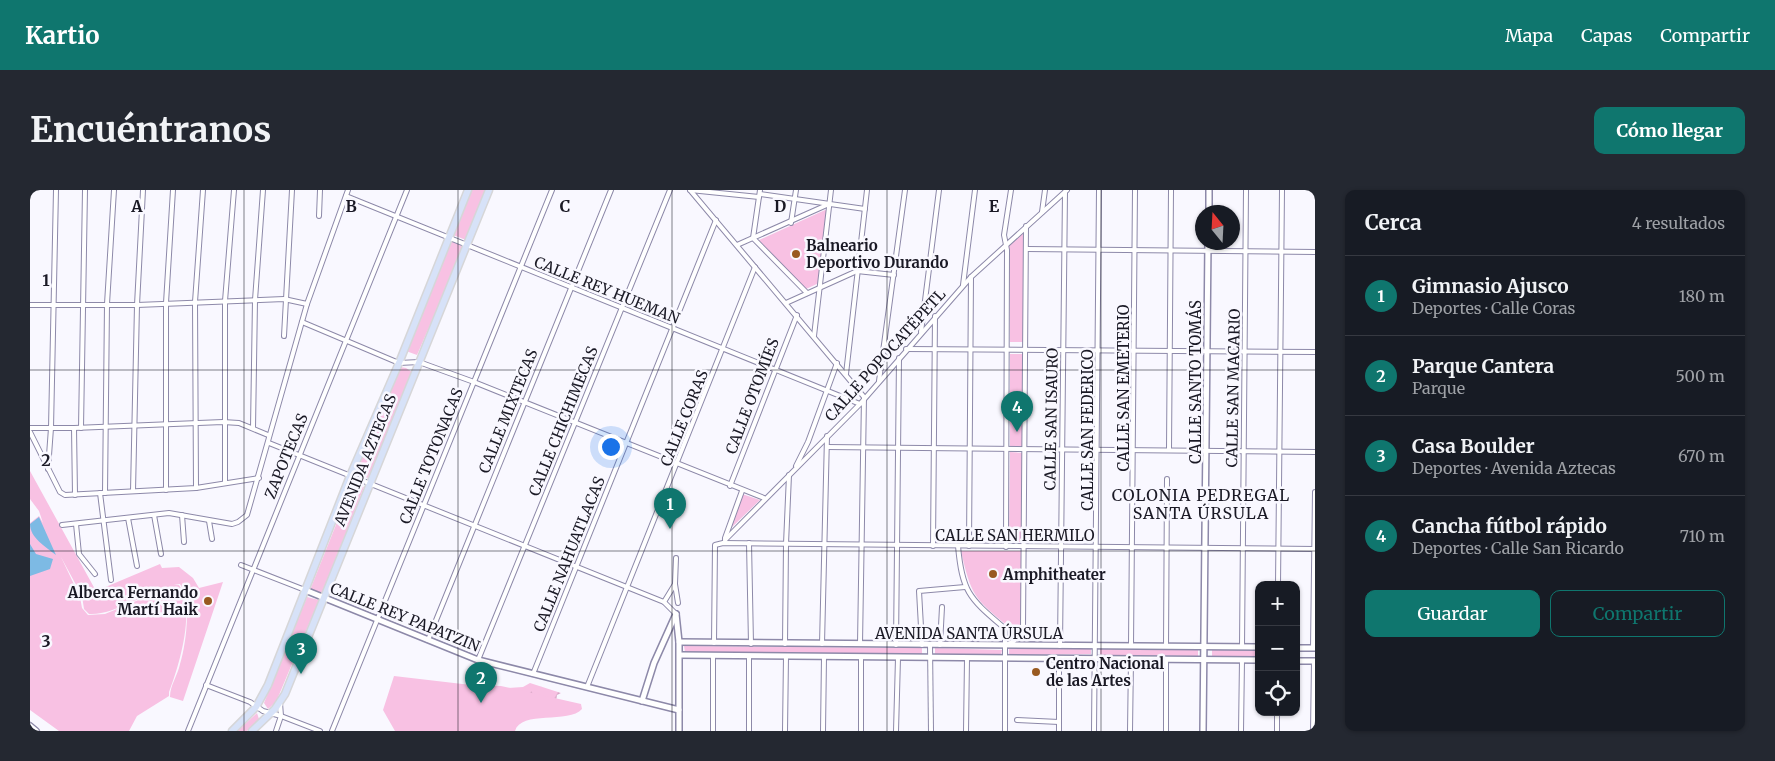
<!DOCTYPE html>
<html lang="es">
<meta charset="utf-8">
<style>
:root{--surface:#171b24;--page:#242831;--text:#f1f3f6;--muted:#9ea1a6;--line:#363941;--accent:#0f766e}
body{margin:0;font-family:Merriweather,serif;background:var(--page);color:var(--text)}
.controls{position:absolute;right:15px;bottom:15px;display:grid;overflow:hidden;border-radius:10px;box-shadow:0 1px 4px #0004}
.controls button{width:45px;height:45px;display:grid;place-items:center;padding:0;border:0;border-bottom:1px solid var(--line);background:var(--surface);color:var(--text);font:25px sans-serif}
.compass{position:absolute;left:1165px;top:15px;width:45px;height:45px;border-radius:50%;background:var(--surface);box-shadow:0 1px 4px #0004;rotate:342deg}
.you{position:absolute;left:580px;top:256px;width:18px;height:18px;margin:-12px;border:4px solid #fff;border-radius:50%;background:#1a73e8;box-shadow:0 0 0 8px #1a73e833}
.badge{display:grid;place-items:center;width:32px;height:32px;border-radius:50%;background:var(--accent);color:#fff;font-size:16px;font-weight:700}
.pin{position:absolute;translate:-50% -41px;filter:drop-shadow(0 1px 2px #0008)}
.pin::after{content:'';position:absolute;top:26px;width:18px;height:15px;background:inherit;clip-path:polygon(0 0,100% 0,50% 100%)}
.list{margin:0;padding:0;list-style:none}
h2{display:flex;justify-content:space-between;align-items:center;height:65px;margin:0;padding:0 20px;font-size:21px}
h2 small{font-size:16px;font-weight:400;color:var(--muted)}
.list li{display:grid;grid-template-columns:32px 1fr auto;gap:15px;align-items:center;box-sizing:border-box;height:80px;padding:0 20px;border-top:1px solid var(--line)}
.list b{display:block;font-size:19px;white-space:nowrap}
.list p{margin:0;font-size:16px;white-space:nowrap;color:var(--muted)}
.list em{font-size:16px;font-style:normal;color:var(--muted)}
.actions{display:flex;gap:10px;padding:15px 20px}
.actions a{flex:1;padding:11px 0;border:1px solid var(--accent);border-radius:10px;text-align:center;font-size:18px;color:var(--accent)}
.actions .main{background:var(--accent);color:#fff}
.icon{flex:none;width:28px;height:28px;fill:none;stroke:currentColor;stroke-width:2;stroke-linecap:round;stroke-linejoin:round}
.map{position:relative;flex:none;width:1285px;height:541px;overflow:hidden;border-radius:10px}
header{display:flex;align-items:center;gap:30px;box-sizing:border-box;height:70px;padding:0 25px;background:var(--accent);color:#fff}
header strong{font-size:24px}
nav{display:flex;gap:28px;margin-inline-start:auto;font-size:18px}
.intro{display:flex;align-items:center;justify-content:space-between;box-sizing:border-box;height:120px;padding:0 30px}
h1{margin:0;font-size:35px}
.button{padding:12px 22px;border-radius:10px;background:var(--accent);color:#fff;font-size:18px;font-weight:700}
main{display:flex;gap:30px;padding:0 30px}
aside{flex:1;background:var(--surface);border-radius:10px;box-shadow:0 1px 4px #0004}
.map>svg:first-child{display:block}
</style>
<header>
<strong>Kartio</strong>
<nav><a>Mapa</a><a>Capas</a><a>Compartir</a></nav>
</header>
<div class="intro"><h1>Encuéntranos</h1><a class="button">Cómo llegar</a></div>
<main>
<div class="map">
<svg width="1285" height="541" viewBox="0 0 1285 541">
<defs>
<pattern id="forest-firs" width="22" height="20" patternUnits="userSpaceOnUse" patternTransform="scale(1.25)"><rect width="22" height="20" fill="#f8c1e3"/><path d="M5 1l3.5 6h-7zM16 11l3.5 6h-7z" fill="#d4a5c3"/></pattern>
</defs>
<rect width="100%" height="100%" fill="#f9f8ff"/>
<polygon fill="url(#forest-firs)" points="500,493 531,503 527,505 526,511 478,498 493,497"/>
<g fill="#f8c1e3" fill-rule="evenodd">
<polygon points="441,0 455,0 436,50 423,45"/>
<polygon points="795,20 797,21 789,93 774,100 727,51"/>
<polygon points="994,42 993,152 980,152 979,56"/>
<polygon points="420,51 434,57 387,165 376,161"/>
<polygon points="980,164 993,164 994,256 980,256"/>
<polygon points="370,177 376,178 382,182 338,288 326,283"/>
<polygon points="980,262 993,263 994,352 979,352"/>
<path d="M0,281L66,401L130,374L132,378L149,377L163,388L169,398L193,392L153,511L140,507C140,495 148,485 150,474C156,454 162,412 150,394L144,395H149C166,420 149,476 139,502V506L107,526L99,541H29L0,520V333L9,326L13,333L9,321L0,309ZM31,367L52,406L54,419L59,424C83,426 118,401 142,396L75,424L58,425L52,418L50,407Z"/>
<polygon points="323,292 334,297 292,404 280,400"/>
<polygon points="712,304 730,310 700,339"/>
<path d="M931,361H994L990,435L983,438L979,437C944,409 941,405 931,361Z"/>
<polygon points="277,407 289,410 246,512 238,519 234,513"/>
<polygon points="654,456 892,458 892,464 655,462"/>
<polygon points="905,458 972,460 971,465 905,464"/>
<polygon points="1061,458 1061,464 979,465 979,459"/>
<polygon points="1070,459 1168,460 1168,466 1070,465"/>
<rect x="1182" y="460" width="47" height="6"/>
<path d="M364,486L441,495L471,496L551,514L552,519C539,534 491,520 485,541H365L353,520Z"/>
<polygon points="227,523 229,529 217,541 207,541"/>
</g>
<g fill="#7dbae4">
<path d="M9,327L26,365C16,357 0,348 0,334Z"/>
<polygon points="0,354 6,364 23,369 20,379 0,386"/>
</g>
<g fill="none" stroke-linecap="round" stroke-linejoin="round">
<g stroke="#8d89a9" stroke-width="6">
<g id="minor">
<polyline points="660,0 834,207 830,454"/>
<polyline points="660,0 729,7"/>
<polyline points="730,0 723,48 777,103"/>
<polyline points="730,4 835,19"/>
<polyline points="316,6 830,214"/>
<polyline points="1012,22 1015,0"/>
<polyline points="289,26 290,0"/>
<polyline points="761,33 766,0"/>
<polyline points="707,55 799,14"/>
<polyline points="997,59 1285,62"/>
<polyline points="933,95 945,0"/>
<polyline points="756,113 827,81 864,85"/>
<polyline points="0,115 107,115 254,109 277,114"/>
<polyline points="272,132 369,173 389,172 444,192 734,308"/>
<polyline points="891,142 909,0"/>
<polyline points="254,146 262,0"/>
<polyline points="784,146 801,0"/>
<polyline points="876,159 1285,162"/>
<polyline points="816,184 837,0"/>
<polyline points="849,191 875,0"/>
<polyline points="0,238 44,238 193,232 209,233 238,245"/>
<polyline points="44,238 45,305"/>
<polyline points="51,238 55,0"/>
<polyline points="223,238 225,110 233,0"/>
<polyline points="0,242 30,302 35,305 166,298 229,288"/>
<polyline points="239,253 634,412 646,424"/>
<polyline points="797,257 1285,262"/>
<polyline points="1139,260 1141,0"/>
<polyline points="766,276 778,252 807,173"/>
<polyline points="18,279 21,238 26,0"/>
<polyline points="195,293 195,111 204,0"/>
<polyline points="700,296 767,125"/>
<polyline points="166,298 165,112 173,0"/>
<polyline points="136,300 136,113 143,0"/>
<polyline points="103,301 107,115 113,0"/>
<polyline points="70,303 81,390"/>
<polyline points="75,303 77,114 84,0"/>
<polyline points="124,325 131,364"/>
<polyline points="152,325 154,352"/>
<polyline points="98,328 107,376"/>
<polyline points="179,331 182,349"/>
<polyline points="46,334 49,364 65,384"/>
<polyline points="32,335 139,323 202,334 208,332 217,325 277,114 318,0"/>
<polyline points="695,348 712,301"/>
<polyline points="695,350 830,214 941,87 1037,0"/>
<polyline points="719,353 721,454"/>
<polyline points="903,356 905,126"/>
<path d="M928,356C932,401 939,408 972,436L975,442V541"/>
<polyline points="939,356 941,87"/>
<polyline points="976,357 977,60 974,45 981,0"/>
<polyline points="211,375 275,400"/>
<polyline points="645,394 648,413"/>
<polyline points="1248,395 1252,0"/>
<polyline points="634,412 645,394 646,368"/>
<polyline points="398,450 581,0"/>
<polyline points="684,453 685,355 693,353 1285,359"/>
<polyline points="755,454 756,354 759,285"/>
<polyline points="792,454 797,246"/>
<polyline points="978,454 984,451 993,438 996,36"/>
<polyline points="866,455 869,168"/>
<polyline points="892,455 889,401 935,397"/>
<polyline points="900,455 901,541"/>
<polyline points="910,455 912,417"/>
<polyline points="1030,456 1035,2"/>
<polyline points="1101,456 1105,0"/>
<polyline points="1136,456 1137,289"/>
<polyline points="1212,457 1216,0"/>
<polyline points="1283,458 1285,302"/>
<polyline points="683,465 683,541"/>
<polyline points="831,467 831,541"/>
<polyline points="1029,468 1029,541"/>
<polyline points="448,470 640,0"/>
<polyline points="503,484 686,30"/>
<polyline points="176,495 220,512 233,521 251,526 290,541"/>
<polyline points="557,497 725,77"/>
<polyline points="987,530 1029,532"/>
<polyline points="158,541 377,0"/>
<polyline points="246,541 251,526 250,513"/>
<polyline points="302,541 522,0"/>
<polyline points="719,541 719,466"/>
<polyline points="755,541 756,466"/>
<polyline points="793,541 794,467"/>
<polyline points="866,541 868,468"/>
<polyline points="936,541 937,469"/>
<polyline points="1064,541 1069,0"/>
<polyline points="1100,541 1101,469"/>
<polyline points="1136,541 1136,469"/>
<polyline points="1211,541 1212,470"/>
<polyline points="1247,541 1247,522"/>
<polyline points="1283,541 1284,471"/>
</g>
</g>
<g stroke="#8d89a9" stroke-width="8">
<g id="tertiary">
<polyline points="1179,22 1179,0"/>
<polyline points="275,400 448,470 649,520"/>
<polyline points="646,424 649,452 649,541"/>
<polyline points="649,452 1229,457"/>
<polyline points="1266,458 1285,458"/>
<polyline points="650,465 1229,470"/>
<polyline points="1266,471 1285,471"/>
<polyline points="612,511 624,473 646,424"/>
<polyline points="1173,541 1178,52"/>
</g>
</g>
<g stroke="#8d89a9" stroke-width="8">
<polyline id="secondary" points="0,536 6,541"/>
</g>
<g stroke="#d6d6d8" stroke-width="9">
<g id="primary">
<polyline points="202,541 226,517 238,495 320,286 369,173 438,0"/>
<polyline points="222,541 245,519 255,504 459,0"/>
</g>
</g>
<use href="#minor" stroke="#fff" stroke-width="4"/>
<use href="#tertiary" stroke="#fff" stroke-width="5"/>
<use href="#secondary" stroke="#fff" stroke-width="5.5"/>
<use href="#primary" stroke="#d7e2f8" stroke-width="6"/>
</g>
<path fill="none" stroke="#1a1925" stroke-width="1" stroke-opacity="0.55" d="M214,0V541M428,0V541M642,0V541M857,0V541M1071,0V541M0,180H1285M0,361H1285"/>
<g fill="#995a21" stroke="#f9f8ff" stroke-width="2">
<circle cx="766" cy="64" r="5"/>
<circle cx="963" cy="384" r="5"/>
<circle cx="178" cy="411" r="5"/>
<circle cx="1006" cy="482" r="5"/>
</g>
<g text-anchor="middle" dominant-baseline="central" stroke-width="5" stroke-linejoin="round" paint-order="stroke">
<g font-size="15" font-weight="bold" fill="#1a1925" stroke="#f9f8ff" text-anchor="start">
<text x="776" y="55">Balneario<tspan x="776" dy="17">Deportivo Durando</tspan></text>
<text x="973" y="384">Amphitheater</text>
<text x="168" y="402" text-anchor="end">Alberca Fernando<tspan x="168" dy="17">Martí Haik</tspan></text>
<text x="1016" y="473">Centro Nacional<tspan x="1016" dy="17">de las Artes</tspan></text>
</g>
<g font-size="15" fill="#1a1925" stroke="#f9f8ff">
<text transform="translate(577 100) rotate(22)">CALLE REY HUEMAN</text>
<text transform="translate(855 165) rotate(-48)">CALLE POPOCATÉPETL</text>
<text transform="translate(1165 192) rotate(-90)">CALLE SANTO TOMÁS</text>
<text transform="translate(1093 198) rotate(-90)">CALLE SAN EMETERIO</text>
<text transform="translate(1203 198) rotate(-89)">CALLE SAN MACARIO</text>
<text transform="translate(722 206) rotate(-69)">CALLE OTOMÍES</text>
<text transform="translate(478 221) rotate(-68)">CALLE MIXTECAS</text>
<text transform="translate(654 228) rotate(-68)">CALLE CORAS</text>
<text transform="translate(1021 229) rotate(-89)">CALLE SAN ISAURO</text>
<text transform="translate(533 231) rotate(-68)">CALLE CHICHIMECAS</text>
<text transform="translate(1057 240) rotate(-90)">CALLE SAN FEDERICO</text>
<text transform="translate(256 266) rotate(-68)">ZAPOTECAS</text>
<text transform="translate(401 266) rotate(-68)">CALLE TOTONACAS</text>
<text transform="translate(335 270) rotate(-68)">AVENIDA AZTECAS</text>
<text x="985" y="345">CALLE SAN HERMILO</text>
<text transform="translate(539 364) rotate(-68)">CALLE NAHUATLACAS</text>
<text transform="translate(375 427) rotate(22)">CALLE REY PAPATZIN</text>
<text x="939" y="443">AVENIDA SANTA ÚRSULA</text>
</g>
<g font-size="16" letter-spacing="1" fill="#1a1925" stroke="#f9f8ff">
<text x="1171" y="305">COLONIA PEDREGAL<tspan x="1171" dy="18">SANTA ÚRSULA</tspan></text>
</g>
</g>
<g font-size="16" text-anchor="middle" font-weight="bold" fill="#1a1925" stroke="#f9f8ff" stroke-width="5" stroke-linejoin="round" paint-order="stroke">
<text x="107" y="22">A</text>
<text x="321" y="22">B</text>
<text x="535" y="22">C</text>
<text x="750" y="22">D</text>
<text x="964" y="22">E</text>
<text x="16" y="96">1</text>
<text x="16" y="276">2</text>
<text x="16" y="457">3</text>
</g>
</svg>
<div class="controls">
<button>+</button>
<button>−</button>
<button><svg class="icon" aria-label="locate" viewBox="0 0 24 24"><circle cx="12" cy="12" r="6"/><path d="M12 2v4M12 18v4M2 12h4M18 12h4"/></svg></button>
</div>
<svg class="compass" viewBox="-18 -18 36 36"><path d="M0-13l5 13h-10z" fill="#e53935"/><path d="M0 13l5-13h-10z" fill="#9ea1a6"/></svg>
<div class="you"></div>
<div class="pin badge" style="left:640px;top:339px">1</div>
<div class="pin badge" style="left:451px;top:513px">2</div>
<div class="pin badge" style="left:271px;top:484px">3</div>
<div class="pin badge" style="left:987px;top:242px">4</div>
</div>
<aside>
<h2>Cerca<small>4 resultados</small></h2>
<ul class="list">
<li><span class="badge">1</span><div><b>Gimnasio Ajusco</b><p>Deportes · Calle Coras</p></div><em>180 m</em></li>
<li><span class="badge">2</span><div><b>Parque Cantera</b><p>Parque</p></div><em>500 m</em></li>
<li><span class="badge">3</span><div><b>Casa Boulder</b><p>Deportes · Avenida Aztecas</p></div><em>670 m</em></li>
<li><span class="badge">4</span><div><b>Cancha fútbol rápido</b><p>Deportes · Calle San Ricardo</p></div><em>710 m</em></li>
</ul>
<div class="actions"><a class="main">Guardar</a><a>Compartir</a></div>
</aside>
</main>
